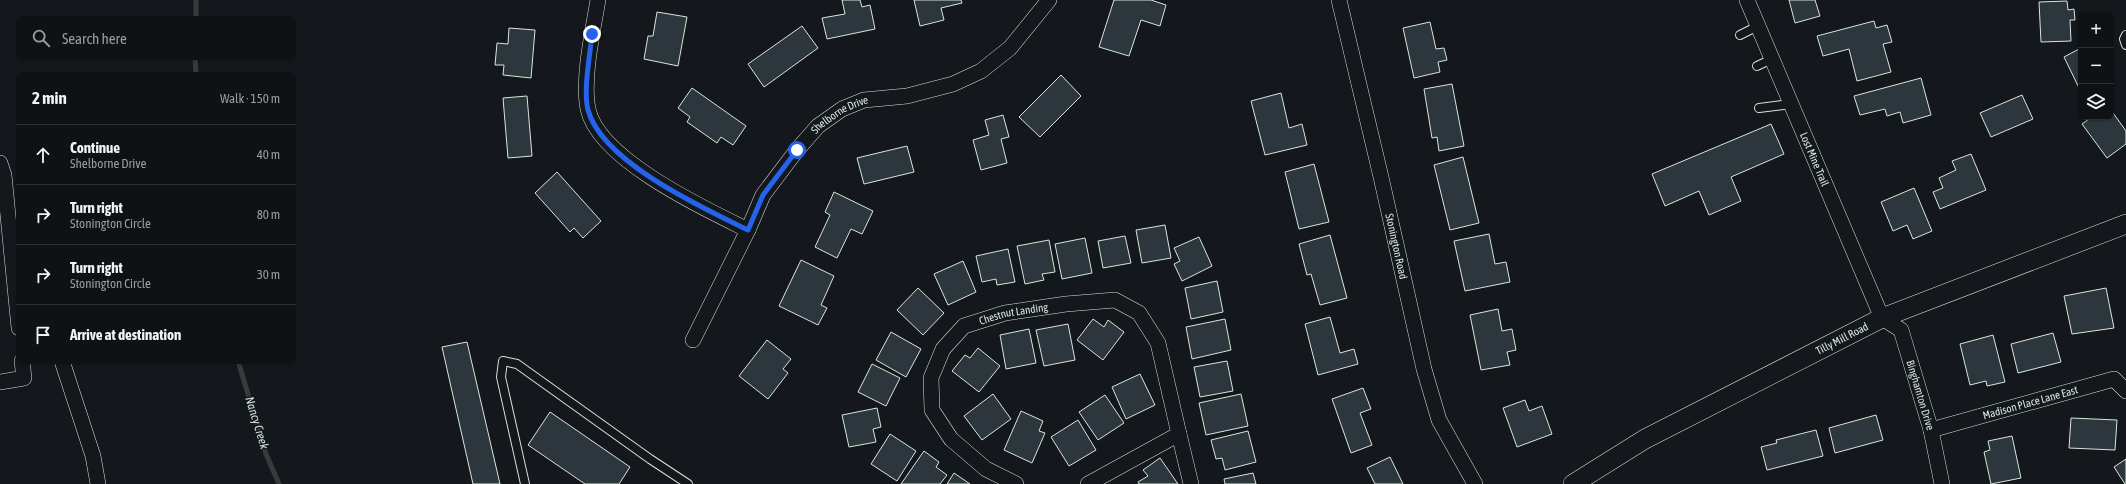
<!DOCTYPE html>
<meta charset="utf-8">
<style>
:root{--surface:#0f1215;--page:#181b1e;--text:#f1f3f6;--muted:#9b9ea0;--line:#2f3234}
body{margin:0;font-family:"Asap Condensed",sans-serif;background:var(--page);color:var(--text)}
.controls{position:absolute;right:12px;top:12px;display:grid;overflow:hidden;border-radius:8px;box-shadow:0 1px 3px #0004}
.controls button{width:36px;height:36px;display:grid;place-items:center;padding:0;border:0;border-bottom:1px solid var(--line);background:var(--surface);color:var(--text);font:20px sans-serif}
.stop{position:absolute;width:12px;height:12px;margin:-9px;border:3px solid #2563eb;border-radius:50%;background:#fff}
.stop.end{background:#2563eb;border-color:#fff;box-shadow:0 1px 4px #0008}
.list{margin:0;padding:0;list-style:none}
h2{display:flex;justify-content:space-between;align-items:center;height:52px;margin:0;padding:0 16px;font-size:17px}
h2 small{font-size:13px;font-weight:400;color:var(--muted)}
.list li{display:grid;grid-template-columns:26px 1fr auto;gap:12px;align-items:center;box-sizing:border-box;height:60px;padding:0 16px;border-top:1px solid var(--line)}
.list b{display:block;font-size:15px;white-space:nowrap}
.list p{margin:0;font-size:13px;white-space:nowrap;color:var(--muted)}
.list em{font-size:13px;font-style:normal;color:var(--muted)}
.icon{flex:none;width:22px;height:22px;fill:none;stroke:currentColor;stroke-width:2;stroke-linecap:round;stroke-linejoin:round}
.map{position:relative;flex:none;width:2126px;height:484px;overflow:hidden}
.search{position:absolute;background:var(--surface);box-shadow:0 1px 3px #0004;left:16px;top:16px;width:280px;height:44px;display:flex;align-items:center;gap:10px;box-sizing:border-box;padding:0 14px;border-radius:8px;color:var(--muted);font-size:15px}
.panel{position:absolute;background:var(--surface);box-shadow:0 1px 3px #0004;left:16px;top:72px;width:280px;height:292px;border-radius:8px}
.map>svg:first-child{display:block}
</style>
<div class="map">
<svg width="2126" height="484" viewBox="0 0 2126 484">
<rect width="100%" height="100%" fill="#14181c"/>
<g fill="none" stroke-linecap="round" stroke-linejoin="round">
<g stroke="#363b3e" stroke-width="5">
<polyline points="196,19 196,0"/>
<polyline points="195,57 196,75"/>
<polyline points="238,361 266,454 279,484"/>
</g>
</g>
<g fill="#2c363c" stroke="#d8e6dc">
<polygon points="842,0 860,0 862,7 870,5 875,29 827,39 822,18 845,14"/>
<polygon points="914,0 961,0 962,3 941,8 944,20 920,26"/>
<polygon points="1114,0 1151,0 1166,5 1160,26 1141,20 1129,56 1099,47"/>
<polygon points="1789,0 1815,0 1820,16 1795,23"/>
<polygon points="2067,1 2068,10 2074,9 2075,20 2070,20 2071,41 2041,42 2039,2"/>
<polygon points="657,12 687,17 678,66 644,59 648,36 653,36"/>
<polygon points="1874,21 1876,28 1887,25 1892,42 1883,44 1891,72 1857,81 1849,49 1823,56 1817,36"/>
<polygon points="1430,22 1436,49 1444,48 1447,60 1438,62 1440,72 1414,78 1403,28"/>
<polygon points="802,26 818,48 764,87 748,64"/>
<polygon points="509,28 535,30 531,78 503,75 504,65 495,65 497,43 508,44"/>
<polygon points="2081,48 2081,92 2064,57"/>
<polygon points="1061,75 1081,96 1040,137 1019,117"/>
<polygon points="1921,78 1931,115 1903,123 1900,112 1887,116 1885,109 1860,115 1854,96"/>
<polygon points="1452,84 1464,146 1439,151 1437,137 1432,138 1424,89"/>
<polygon points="692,88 746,126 733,145 721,137 717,143 687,122 690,117 678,108"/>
<polygon points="1281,93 1289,128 1302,124 1307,145 1265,155 1251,101"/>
<polygon points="2022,95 2033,119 1991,137 1980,113"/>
<polygon points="527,96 532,156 508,158 503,98"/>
<polygon points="2111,110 2126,131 2126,144 2107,158 2082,124 2092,117 2111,117"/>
<polygon points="1003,115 1009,137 1001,139 1007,163 981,170 973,140 989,135 985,120"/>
<polygon points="1771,124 1784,154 1731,177 1741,201 1709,215 1699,191 1665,206 1652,174"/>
<polygon points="907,146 914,172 864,184 857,158"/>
<polygon points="1971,154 1986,190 1940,209 1933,192 1943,188 1939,178 1956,170 1952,161"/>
<polygon points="1463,157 1479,223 1450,230 1434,165"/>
<polygon points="1314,164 1329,222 1299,229 1285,172"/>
<polygon points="557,172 601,221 583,238 574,228 570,232 535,193"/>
<polygon points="1914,188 1932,231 1913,239 1907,225 1893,231 1881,202"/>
<polygon points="834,192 873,211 862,234 851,229 837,258 815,247 830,215 825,212"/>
<polygon points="1165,225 1171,258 1142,263 1136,230"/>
<polygon points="1489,234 1495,264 1506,262 1510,282 1465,291 1454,241"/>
<polygon points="1330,235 1347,298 1320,305 1311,274 1307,275 1299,244"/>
<polygon points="1125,236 1131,263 1103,268 1098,241"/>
<polygon points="1199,237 1212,266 1182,281 1174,264 1180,261 1174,248"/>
<polygon points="1085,238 1092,273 1062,279 1055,244"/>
<polygon points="1049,240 1055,272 1042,274 1044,280 1025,284 1017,246"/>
<polygon points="1008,249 1015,282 997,285 996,279 982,282 976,256"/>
<polygon points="801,260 834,276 821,305 827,308 818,325 779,306"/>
<polygon points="963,261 976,292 948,305 934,274"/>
<polygon points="1217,281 1223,312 1191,319 1185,288"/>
<polygon points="918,288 944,313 923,335 897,310"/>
<polygon points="2106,288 2114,328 2072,334 2064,296"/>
<polygon points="1498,309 1502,331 1512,329 1516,350 1507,352 1510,365 1481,370 1470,315"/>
<polygon points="1330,317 1340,353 1354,349 1358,364 1318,375 1305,324"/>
<polygon points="1093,319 1104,327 1108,320 1124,332 1103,360 1077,340"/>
<polygon points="1225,319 1231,350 1192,359 1186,327"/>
<polygon points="1068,324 1075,360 1044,366 1036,330"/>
<polygon points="1029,329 1036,363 1006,369 1000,335"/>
<polygon points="891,332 921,349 906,377 876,360"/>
<polygon points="2053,333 2061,362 2018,373 2011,344"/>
<polygon points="1993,335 2005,382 1987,386 1986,381 1970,385 1960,344"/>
<polygon points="767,340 791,359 783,369 788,373 768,399 739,376"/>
<polygon points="467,342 500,484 473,484 442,347"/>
<polygon points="978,348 1000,366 979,392 952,371 965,355 970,358"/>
<polygon points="1227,361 1233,391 1200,397 1194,367"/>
<polygon points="872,364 900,378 886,406 858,392"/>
<polygon points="1140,374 1155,405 1126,419 1112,387"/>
<polygon points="1363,388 1371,409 1360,413 1372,445 1351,453 1332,399"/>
<polygon points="993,394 1011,419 982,440 964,416"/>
<polygon points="1241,394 1248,426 1206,435 1199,403"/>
<polygon points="1105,395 1124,423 1098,440 1079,412"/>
<polygon points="1525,400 1529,411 1542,406 1552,434 1517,447 1503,408"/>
<polygon points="877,408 881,427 873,429 876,442 849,447 842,415"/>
<polygon points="1021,411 1043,421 1039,431 1045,433 1032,463 1004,450"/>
<polygon points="550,412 630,467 619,484 585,484 528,445"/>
<polygon points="1876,415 1883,440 1835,453 1829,428"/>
<polygon points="2071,418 2117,420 2115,450 2069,448"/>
<polygon points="1078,420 1096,450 1069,466 1051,437"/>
<polygon points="1816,430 1823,456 1767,470 1761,447 1777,443 1776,440"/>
<polygon points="1248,431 1256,462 1225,470 1222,458 1216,459 1211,440"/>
<polygon points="890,434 916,451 897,481 871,464"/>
<polygon points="2012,436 2021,478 1991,484 1984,452 1990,450 1988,441"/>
<polygon points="924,451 939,462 936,467 947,475 940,484 901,484"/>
<polygon points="1390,457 1403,484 1375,484 1367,468"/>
<polygon points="1160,458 1178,484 1139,484 1138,482 1148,476 1143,470"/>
<polygon points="2126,459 2126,484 2125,484 2114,467"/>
<polygon points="954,473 970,484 947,484"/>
<polygon points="1253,473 1256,484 1225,484 1224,479"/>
</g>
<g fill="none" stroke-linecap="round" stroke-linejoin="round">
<g stroke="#d8e6dc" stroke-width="10">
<g id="service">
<polyline points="1740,35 1758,26"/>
<polyline points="2126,35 2124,39 2126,45"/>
<polyline points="1757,66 1772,59"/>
<polyline points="1759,108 1791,104"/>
<polyline points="525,484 501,377 503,361 517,364 650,459 688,484"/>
</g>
</g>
<g stroke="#d8e6dc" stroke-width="16">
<g id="minor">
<path d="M598,0C593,30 582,79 588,109C598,159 705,209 748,230"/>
<path id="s1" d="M1339,0L1381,177L1424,369L1439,420L1475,484"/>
<path id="s2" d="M1747,0L1882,318L1901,330L1931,430L1942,484"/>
<polyline points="0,163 4,175 19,328"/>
<path id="s3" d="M693,340L748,230L763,195L797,150L818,126L842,109L864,100L907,96L953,84L981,71L1010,48L1049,0"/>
<polyline points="62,361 93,456 98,484"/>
<polyline points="0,382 24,378 22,361"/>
<path id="s4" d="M1931,430L2114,379L2126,391"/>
<polyline points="1179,434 1191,484"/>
<path id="s5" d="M1016,484L986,469L951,439L932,410L931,378L943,349L964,326L1005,313L1066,304L1115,300L1139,313L1158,343L1179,434L1088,484"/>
</g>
</g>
<g stroke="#d8e6dc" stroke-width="20">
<g id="tertiary">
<path id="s6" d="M1573,484L1645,439L1882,318L2126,224"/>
</g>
</g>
<use href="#service" stroke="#14181c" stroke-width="8"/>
<use href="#minor" stroke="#14181c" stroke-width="15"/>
<use href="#tertiary" stroke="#14181c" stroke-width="19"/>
</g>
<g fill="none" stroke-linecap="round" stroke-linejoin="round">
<path stroke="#2563eb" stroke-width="5" d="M592,34C590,55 583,91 588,110C602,162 703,208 748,230L763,195L797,150"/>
</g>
<g text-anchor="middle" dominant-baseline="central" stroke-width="3" stroke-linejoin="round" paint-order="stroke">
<g font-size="11" fill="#d8e6dc" stroke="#14181c">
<text stroke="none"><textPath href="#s3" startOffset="274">Shelborne Drive</textPath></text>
<text stroke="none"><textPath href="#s2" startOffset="173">Lost Mine Trail</textPath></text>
<text stroke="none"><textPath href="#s1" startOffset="253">Stonington Road</textPath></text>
<text stroke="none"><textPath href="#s5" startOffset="260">Chestnut Landing</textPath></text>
<text stroke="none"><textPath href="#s6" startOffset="306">Tilly Mill Road</textPath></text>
<text stroke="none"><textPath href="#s2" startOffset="436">Binghamton Drive</textPath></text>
<text stroke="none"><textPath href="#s4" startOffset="103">Madison Place Lane East</textPath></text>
</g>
<g font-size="12" font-style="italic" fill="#d8e6dc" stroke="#14181c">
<text transform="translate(257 423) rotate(73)">Nancy Creek</text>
</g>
</g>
</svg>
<div class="controls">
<button>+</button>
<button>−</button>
<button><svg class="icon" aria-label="layers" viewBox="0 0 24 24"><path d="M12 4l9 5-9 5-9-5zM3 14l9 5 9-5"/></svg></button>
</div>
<div class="stop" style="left:797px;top:150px"></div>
<div class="stop end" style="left:592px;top:34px"></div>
<div class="search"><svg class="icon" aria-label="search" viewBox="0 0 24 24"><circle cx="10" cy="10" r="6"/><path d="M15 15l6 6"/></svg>Search here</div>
<section class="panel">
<h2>2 min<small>Walk · 150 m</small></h2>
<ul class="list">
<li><svg class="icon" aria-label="ahead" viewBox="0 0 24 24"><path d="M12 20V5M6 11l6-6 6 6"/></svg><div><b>Continue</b><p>Shelborne Drive</p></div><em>40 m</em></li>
<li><svg class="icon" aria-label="right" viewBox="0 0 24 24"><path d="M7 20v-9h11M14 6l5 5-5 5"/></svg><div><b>Turn right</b><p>Stonington Circle</p></div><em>80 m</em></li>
<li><svg class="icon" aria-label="right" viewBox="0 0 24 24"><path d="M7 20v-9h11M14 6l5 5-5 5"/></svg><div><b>Turn right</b><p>Stonington Circle</p></div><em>30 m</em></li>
<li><svg class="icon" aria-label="arrive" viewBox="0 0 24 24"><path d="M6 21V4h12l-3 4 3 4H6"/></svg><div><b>Arrive at destination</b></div></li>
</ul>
</section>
</div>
